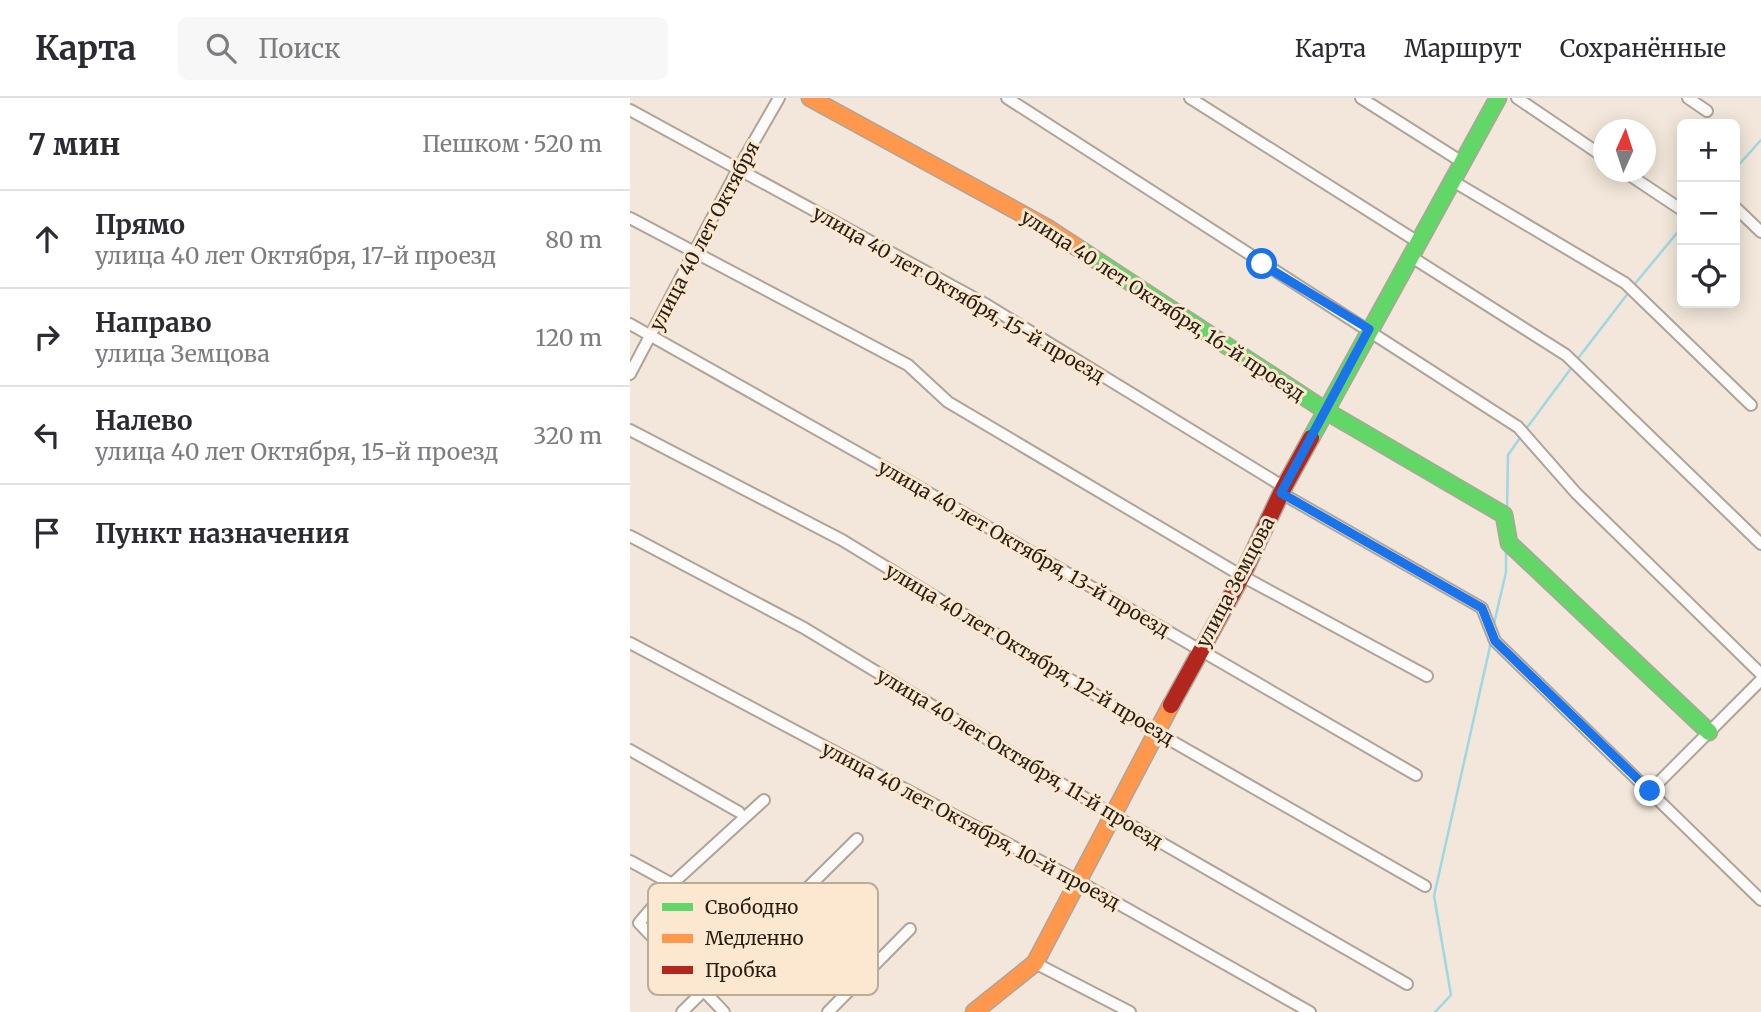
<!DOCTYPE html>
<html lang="ru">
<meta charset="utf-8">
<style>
:root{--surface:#fff;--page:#f7f7f7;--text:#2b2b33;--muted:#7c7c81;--line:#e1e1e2}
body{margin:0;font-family:Merriweather,serif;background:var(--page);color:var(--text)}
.controls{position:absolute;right:21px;top:21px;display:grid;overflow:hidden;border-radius:10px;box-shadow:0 4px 18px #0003}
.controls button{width:63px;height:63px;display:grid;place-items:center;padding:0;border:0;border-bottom:2px solid var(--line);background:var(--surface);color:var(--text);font:35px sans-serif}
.compass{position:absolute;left:963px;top:21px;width:63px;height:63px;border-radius:50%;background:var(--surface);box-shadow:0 4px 18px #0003;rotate:3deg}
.stop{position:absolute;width:21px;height:21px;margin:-16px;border:5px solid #1a73e8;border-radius:50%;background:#fff}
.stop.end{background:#1a73e8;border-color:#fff;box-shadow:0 2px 7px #0008}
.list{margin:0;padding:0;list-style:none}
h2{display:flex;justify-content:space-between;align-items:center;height:91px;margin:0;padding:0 28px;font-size:30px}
h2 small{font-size:23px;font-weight:400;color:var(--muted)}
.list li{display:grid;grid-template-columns:46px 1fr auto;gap:21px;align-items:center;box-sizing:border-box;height:98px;padding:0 28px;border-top:2px solid var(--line)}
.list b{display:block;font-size:26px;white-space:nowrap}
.list p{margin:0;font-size:23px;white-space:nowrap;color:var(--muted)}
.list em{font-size:23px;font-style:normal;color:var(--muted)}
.icon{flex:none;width:38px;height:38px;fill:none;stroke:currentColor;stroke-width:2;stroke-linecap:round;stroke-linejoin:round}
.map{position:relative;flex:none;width:1131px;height:914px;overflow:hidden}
header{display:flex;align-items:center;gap:42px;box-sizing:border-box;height:98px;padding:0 35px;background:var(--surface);border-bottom:2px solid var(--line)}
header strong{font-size:33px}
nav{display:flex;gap:38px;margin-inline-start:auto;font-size:24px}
.search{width:490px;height:63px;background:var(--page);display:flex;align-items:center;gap:18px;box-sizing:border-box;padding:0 24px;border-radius:10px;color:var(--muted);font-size:26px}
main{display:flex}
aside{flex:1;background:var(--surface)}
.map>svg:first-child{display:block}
</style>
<header>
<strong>Карта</strong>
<div class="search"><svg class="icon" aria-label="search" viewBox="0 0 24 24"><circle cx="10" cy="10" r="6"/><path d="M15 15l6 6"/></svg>Поиск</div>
<nav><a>Карта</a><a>Маршрут</a><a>Сохранённые</a></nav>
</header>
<main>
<aside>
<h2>7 мин<small>Пешком · 520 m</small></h2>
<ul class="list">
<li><svg class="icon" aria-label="ahead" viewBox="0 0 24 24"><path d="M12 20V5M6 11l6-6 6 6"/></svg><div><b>Прямо</b><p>улица 40 лет Октября, 17-й проезд</p></div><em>80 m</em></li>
<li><svg class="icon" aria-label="right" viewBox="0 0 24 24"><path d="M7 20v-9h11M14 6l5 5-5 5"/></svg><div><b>Направо</b><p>улица Земцова</p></div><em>120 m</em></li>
<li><svg class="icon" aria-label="left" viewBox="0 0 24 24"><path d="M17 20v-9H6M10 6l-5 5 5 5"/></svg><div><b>Налево</b><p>улица 40 лет Октября, 15-й проезд</p></div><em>320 m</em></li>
<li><svg class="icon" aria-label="arrive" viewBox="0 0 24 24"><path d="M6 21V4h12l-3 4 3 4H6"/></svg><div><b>Пункт назначения</b></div></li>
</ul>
</aside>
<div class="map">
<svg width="1131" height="914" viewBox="0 0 1131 914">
<rect width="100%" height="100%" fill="#f2e7da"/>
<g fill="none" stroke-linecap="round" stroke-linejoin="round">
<g stroke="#9fd7e4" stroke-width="2.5">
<polyline points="1105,71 1131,42"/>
<polyline points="1003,188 1052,129"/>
<polyline points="946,263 999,194"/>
<polyline points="896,331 942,269"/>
<polyline points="877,413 878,357 892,337"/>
<polyline points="863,530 876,474 876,451"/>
<polyline points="805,914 821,897 804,798 861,544"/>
</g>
<g stroke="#aea499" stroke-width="14">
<g id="street">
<polyline points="377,0 888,329 946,395 1131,576"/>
<polyline points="560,0 788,144"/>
<polyline points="731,0 832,64"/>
<polyline points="887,0 974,59"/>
<polyline points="1058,0 1077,13"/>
<polyline points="0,12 357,207 654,389"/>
<polyline points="995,74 1052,112"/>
<polyline points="821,82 995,185 1121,307"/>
<polyline points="1105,109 1131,134"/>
<polyline points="0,120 278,267 318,304 612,478 797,578"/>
<polyline points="780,158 936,257 1131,446"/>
<polyline points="0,226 273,380 786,677"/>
<polyline points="0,276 108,71 149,0"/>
<polyline points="0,332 212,442 526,634 795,788"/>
<polyline points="651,395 852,510 865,543 1131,802"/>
<polyline points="0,438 174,530 483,717 777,886"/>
<polyline points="0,545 448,783 680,914"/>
<polyline points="0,652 109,714"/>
<polyline points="1020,693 1131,582"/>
<polyline points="0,763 42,786"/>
<polyline points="405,865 500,914"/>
<polyline points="52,914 227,741"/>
<polyline points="94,914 9,825 42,786 134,702"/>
<polyline points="198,914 280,831"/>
</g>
</g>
<g stroke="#aea499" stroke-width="19">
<g id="fast">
<polyline points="445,148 696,313 874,417 879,445 1079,634"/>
<polyline points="681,340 868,0"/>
</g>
</g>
<g stroke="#aea499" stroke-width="19">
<g id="slow">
<polyline points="180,0 416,129 445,148"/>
<polyline points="344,914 405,865 541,607"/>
</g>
</g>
<g stroke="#aea499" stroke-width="19">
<polyline id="jam" points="541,607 612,478 654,389 681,340"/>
</g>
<use href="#street" stroke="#fdfbf9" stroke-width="10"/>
<use href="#fast" stroke="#63d668" stroke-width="16"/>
<use href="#slow" stroke="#ff974d" stroke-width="16"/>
<use href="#jam" stroke="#b3261e" stroke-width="16"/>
</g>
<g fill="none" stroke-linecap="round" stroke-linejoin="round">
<polyline stroke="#1a73e8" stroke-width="9" points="632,166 739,231 651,395 852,510 865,543 1020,693"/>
</g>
<g text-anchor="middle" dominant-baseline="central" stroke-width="6" stroke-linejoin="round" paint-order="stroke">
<g font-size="19" fill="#281f13" stroke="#fce8d0">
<text transform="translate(74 138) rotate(-62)">улица 40 лет Октября</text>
<text transform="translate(329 196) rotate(30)">улица 40 лет Октября, 15-й проезд</text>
<text transform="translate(533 207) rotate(33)">улица 40 лет Октября, 16-й проезд</text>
<text transform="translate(394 450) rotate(30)">улица 40 лет Октября, 13-й проезд</text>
<text transform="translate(605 484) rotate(-62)">улица Земцова</text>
<text transform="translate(400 556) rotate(31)">улица 40 лет Октября, 12-й проезд</text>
<text transform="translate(390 660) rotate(31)">улица 40 лет Октября, 11-й проезд</text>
<text transform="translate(341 727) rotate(28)">улица 40 лет Октября, 10-й проезд</text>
</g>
</g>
<rect x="18" y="785" width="230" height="112" rx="10" fill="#fce8d0" stroke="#bcac97" stroke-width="2"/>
<rect x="32" y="805" width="31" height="8" fill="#63d668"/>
<rect x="32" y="836" width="31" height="9" fill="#ff974d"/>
<rect x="32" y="868" width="31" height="8" fill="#b3261e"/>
<g font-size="19" fill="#281f13">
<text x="75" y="816">Свободно</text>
<text x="75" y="847">Медленно</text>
<text x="75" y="879">Пробка</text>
</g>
</svg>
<div class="controls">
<button>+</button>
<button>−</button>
<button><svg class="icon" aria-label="locate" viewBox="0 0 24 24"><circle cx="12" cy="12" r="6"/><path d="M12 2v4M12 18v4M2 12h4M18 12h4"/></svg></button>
</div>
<svg class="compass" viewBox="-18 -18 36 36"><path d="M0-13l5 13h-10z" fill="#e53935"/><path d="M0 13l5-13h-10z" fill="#7c7c81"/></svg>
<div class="stop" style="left:632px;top:166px"></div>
<div class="stop end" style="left:1020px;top:693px"></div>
</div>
</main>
